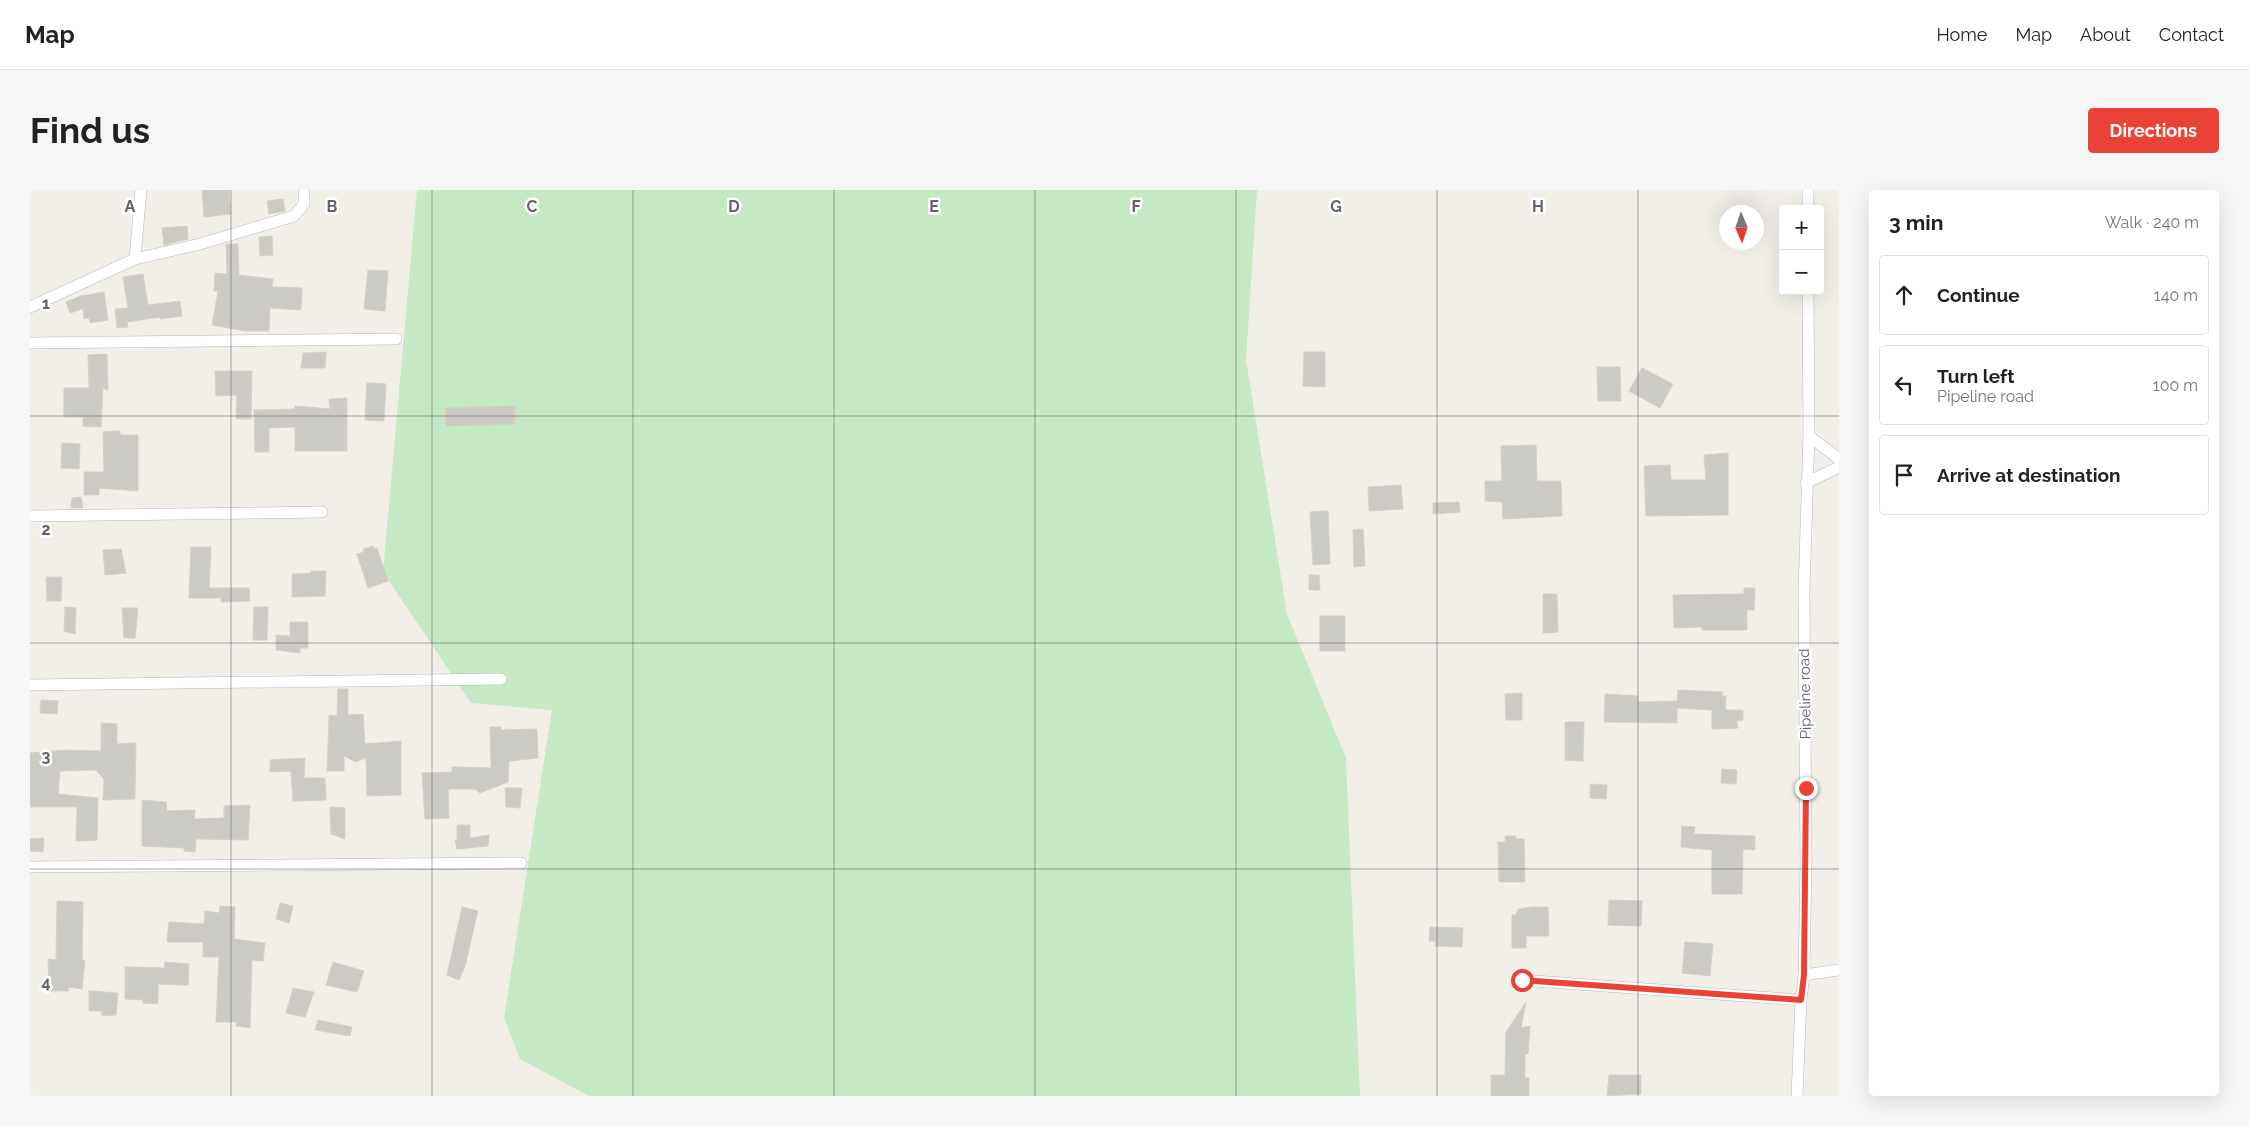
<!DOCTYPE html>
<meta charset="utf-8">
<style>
:root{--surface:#fff;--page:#f6f6f6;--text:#222;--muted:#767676;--line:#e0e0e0;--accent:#ea4335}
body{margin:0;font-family:Raleway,sans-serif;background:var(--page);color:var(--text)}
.controls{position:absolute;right:15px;top:15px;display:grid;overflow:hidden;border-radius:5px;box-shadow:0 5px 20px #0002}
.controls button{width:45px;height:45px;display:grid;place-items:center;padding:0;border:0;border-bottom:1px solid var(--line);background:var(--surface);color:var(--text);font:25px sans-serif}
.compass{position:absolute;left:1689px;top:15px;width:45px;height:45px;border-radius:50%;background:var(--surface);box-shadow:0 5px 20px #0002;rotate:178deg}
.stop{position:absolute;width:15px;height:15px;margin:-11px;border:4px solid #ea4335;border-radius:50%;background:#fff}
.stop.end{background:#ea4335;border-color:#fff;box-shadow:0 1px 5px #0008}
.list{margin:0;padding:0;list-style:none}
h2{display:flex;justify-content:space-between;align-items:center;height:65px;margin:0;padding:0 20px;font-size:21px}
h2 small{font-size:16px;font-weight:400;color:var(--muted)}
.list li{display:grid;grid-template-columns:32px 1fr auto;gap:15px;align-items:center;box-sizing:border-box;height:80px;margin:0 10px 10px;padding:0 10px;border:1px solid var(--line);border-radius:5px}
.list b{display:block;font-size:19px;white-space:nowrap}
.list p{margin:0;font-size:16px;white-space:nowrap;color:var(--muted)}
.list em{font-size:16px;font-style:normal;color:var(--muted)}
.icon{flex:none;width:28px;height:28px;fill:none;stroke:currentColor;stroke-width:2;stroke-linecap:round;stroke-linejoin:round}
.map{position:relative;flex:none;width:1809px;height:906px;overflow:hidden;border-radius:5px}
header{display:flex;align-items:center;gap:30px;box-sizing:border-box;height:70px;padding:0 25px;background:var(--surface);border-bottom:1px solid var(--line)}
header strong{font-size:24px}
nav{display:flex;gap:28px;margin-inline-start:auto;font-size:18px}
.intro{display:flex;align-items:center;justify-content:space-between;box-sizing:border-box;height:120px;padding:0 30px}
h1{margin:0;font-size:35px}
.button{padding:12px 22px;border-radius:5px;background:var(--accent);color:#fff;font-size:18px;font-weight:700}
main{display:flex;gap:30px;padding:0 30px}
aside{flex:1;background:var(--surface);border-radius:5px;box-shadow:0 5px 20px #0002}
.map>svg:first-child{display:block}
</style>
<header>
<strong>Map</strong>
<nav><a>Home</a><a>Map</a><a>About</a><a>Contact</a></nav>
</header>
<div class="intro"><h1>Find us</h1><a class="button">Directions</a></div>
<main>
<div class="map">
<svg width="1809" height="906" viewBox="0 0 1809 906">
<rect width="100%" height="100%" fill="#f1efe8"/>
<polygon fill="#c5e8c5" points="387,0 1227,0 1216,170 1257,424 1316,568 1330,906 559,906 490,869 474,828 522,520 441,513 353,382"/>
<g fill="#cccac5" stroke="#d6d1c6">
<polygon points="172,0 199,0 201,24 174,27"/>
<polygon points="253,9 255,21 239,24 237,11"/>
<polygon points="157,36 158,49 134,55 132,38"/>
<polygon points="242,46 243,65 230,66 229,47"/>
<polygon points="196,54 208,54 209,85 243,89 242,97 272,98 271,120 240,118 239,141 215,141 182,135 188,101 184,101 185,83 197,84"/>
<polygon points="338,80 358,81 355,121 334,119"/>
<polygon points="113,84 118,115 150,111 152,126 130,129 130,127 97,132 98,137 87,138 85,119 98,118 93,87"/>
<polygon points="74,102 78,130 60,133 59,128 54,129 53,119 40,123 36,112 51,106"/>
<polygon points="296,162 295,178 271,178 273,163"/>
<polygon points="1274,162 1295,162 1295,197 1273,196"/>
<polygon points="77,164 78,200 73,198 71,237 53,236 53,227 34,227 34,198 59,198 58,165"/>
<polygon points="1567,177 1590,177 1591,211 1568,211"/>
<polygon points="1612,178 1643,194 1630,218 1599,201"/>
<polygon points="185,181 222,181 221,229 206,229 207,205 186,206"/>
<polygon points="337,193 356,194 354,231 335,230"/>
<polygon points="317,208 317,261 265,261 265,237 239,238 239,262 225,262 224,220 265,219 265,216 300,219 299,209"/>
<polygon points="485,216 485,234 416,236 415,218"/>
<polygon points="90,241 90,245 108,245 108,301 69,298 69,305 54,305 54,282 74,282 73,242"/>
<polygon points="32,253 50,254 49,279 31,278"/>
<polygon points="1506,255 1507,291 1531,291 1532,326 1473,329 1472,312 1455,311 1455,291 1472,291 1471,256"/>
<polygon points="1698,263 1698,325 1616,326 1614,276 1640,275 1641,290 1676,290 1674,265"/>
<polygon points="1371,295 1373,319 1339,321 1338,297"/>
<polygon points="51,307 53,318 41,318 42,308"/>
<polygon points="1429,312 1430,322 1403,324 1403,313"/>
<polygon points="1298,321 1300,374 1283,375 1280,322"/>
<polygon points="1333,339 1335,376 1324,377 1323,340"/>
<polygon points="343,356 344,359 347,358 358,391 338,398 327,364 334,362 333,359"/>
<polygon points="161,357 181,357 179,398 219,398 220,411 191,412 191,408 159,408"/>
<polygon points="91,359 96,383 75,385 73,360"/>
<polygon points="281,381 296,381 295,406 262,407 262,384 281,383"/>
<polygon points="1279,385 1289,385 1290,400 1279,400"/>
<polygon points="16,387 32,387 31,411 17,411"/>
<polygon points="1714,398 1725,398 1724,420 1717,420 1717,440 1672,440 1672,437 1644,438 1643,405 1714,404"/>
<polygon points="1513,404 1527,404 1528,442 1513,443"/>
<polygon points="35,417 46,418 45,444 34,441"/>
<polygon points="224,417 238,417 237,450 223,450"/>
<polygon points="92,418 108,418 105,448 94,448"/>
<rect x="1290" y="426" width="25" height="35"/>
<polygon points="260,432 278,432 278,458 270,458 270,463 246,460 246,445 260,446"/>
<polygon points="308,499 318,499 318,525 333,524 335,554 371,551 371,605 337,606 336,568 326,572 314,566 314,581 297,581 299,525 307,526"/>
<polygon points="1648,500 1693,502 1692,506 1696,506 1695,520 1713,520 1713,530 1707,531 1708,538 1682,539 1682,520 1647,518 1647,533 1574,532 1575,504 1608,506 1608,512 1647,511"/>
<polygon points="1492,503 1492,530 1476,530 1475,504"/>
<polygon points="11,510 28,511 27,524 10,523"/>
<polygon points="1535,532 1554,532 1553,571 1535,570"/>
<polygon points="71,533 87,534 87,554 106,553 105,609 73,610 74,589 66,580 30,581 28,604 68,608 67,650 46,651 47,617 0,617 0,563 36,560 71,561"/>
<polygon points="460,537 471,537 471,540 507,539 508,568 479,571 478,592 450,603 445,599 418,599 419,628 395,629 392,583 422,582 422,577 461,578"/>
<polygon points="275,568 274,588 295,588 296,610 263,611 261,581 240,582 240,570"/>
<polygon points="1692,579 1707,580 1706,594 1691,593"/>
<polygon points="1560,594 1577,595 1576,609 1560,608"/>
<polygon points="475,598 492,598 490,618 476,617"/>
<polygon points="112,610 136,612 137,621 165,620 164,629 194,628 194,616 220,615 218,650 166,649 165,662 154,661 154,658 112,656"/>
<polygon points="300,617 315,618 315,649 301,644"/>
<polygon points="427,635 440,635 440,648 459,645 458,656 427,659 425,650 427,649"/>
<polygon points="1652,636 1665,637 1664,644 1725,646 1725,660 1713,659 1712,704 1682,704 1682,660 1651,657"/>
<polygon points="1475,646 1486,646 1486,649 1494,649 1495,692 1469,692 1468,652 1475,652"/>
<polygon points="14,648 13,662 0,661 0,649"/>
<polygon points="1579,710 1612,711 1611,736 1578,735"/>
<polygon points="27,711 53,712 52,770 55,770 52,799 39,797 38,801 19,801 18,769 26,770"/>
<polygon points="250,713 263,716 259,733 246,729"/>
<polygon points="190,716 205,717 204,749 235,753 233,771 222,770 220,838 206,836 206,832 186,832 189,767 173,767 173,752 137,752 139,732 174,734 175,721 189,723"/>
<polygon points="432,717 448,721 435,776 429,790 417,785"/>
<polygon points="1502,717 1518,717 1519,746 1496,746 1496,758 1482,758 1482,725 1486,725 1488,719"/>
<polygon points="1400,737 1433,738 1432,757 1405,756 1406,751 1399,751"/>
<polygon points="1655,752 1683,754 1680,786 1652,783"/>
<polygon points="135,772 159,774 158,795 128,794 128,814 113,813 113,810 95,809 95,777 134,778"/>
<polygon points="303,772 334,781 327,802 296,795"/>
<polygon points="263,798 284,802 275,827 256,823"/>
<polygon points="59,801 88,803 86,825 72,826 72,821 59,821"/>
<polygon points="1496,812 1491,838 1500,836 1498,864 1495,864 1495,888 1499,888 1499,906 1461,906 1461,885 1475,885 1476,842"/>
<polygon points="288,830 322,837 320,846 285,840"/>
<polygon points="1579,885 1611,885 1611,904 1577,906"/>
</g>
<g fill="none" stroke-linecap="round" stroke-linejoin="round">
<g stroke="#b5b8bc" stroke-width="12">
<g id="street">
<polyline points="1778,0 1778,19"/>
<polyline points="105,69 111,0"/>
<polyline points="0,117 105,69 170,54 264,26 274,14 274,4"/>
<polyline points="0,153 366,149"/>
<polyline points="1779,246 1809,269"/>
<polyline points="1776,293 1809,277"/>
<polyline points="0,326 292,322"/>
<polyline points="0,495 471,489"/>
<polyline points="0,677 491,673"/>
<polyline points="1774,785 1809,780"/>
<polyline points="1492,790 1771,810"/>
<polyline points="1767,906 1771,810 1774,785 1776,673 1774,401 1779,246 1778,101"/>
</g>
</g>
<use href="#street" stroke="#fff" stroke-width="11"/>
</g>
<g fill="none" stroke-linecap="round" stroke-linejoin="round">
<polyline stroke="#ea4335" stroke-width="6" points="1492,790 1771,810 1774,785 1776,598"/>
</g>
<path fill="none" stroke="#5f6368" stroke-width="1" stroke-opacity="0.55" d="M201,0V906M402,0V906M603,0V906M804,0V906M1005,0V906M1206,0V906M1407,0V906M1608,0V906M0,226H1809M0,453H1809M0,679H1809"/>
<g text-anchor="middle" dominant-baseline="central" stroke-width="5" stroke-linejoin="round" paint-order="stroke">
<g font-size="15" fill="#5f6368" stroke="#fff">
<text transform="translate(1775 504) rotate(-91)">Pipeline road</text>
</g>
</g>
<g font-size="16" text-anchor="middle" font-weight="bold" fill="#5f6368" stroke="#fff" stroke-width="5" stroke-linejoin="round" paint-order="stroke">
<text x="100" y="22">A</text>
<text x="302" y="22">B</text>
<text x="502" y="22">C</text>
<text x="704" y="22">D</text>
<text x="904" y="22">E</text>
<text x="1106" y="22">F</text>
<text x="1306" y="22">G</text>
<text x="1508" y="22">H</text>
<text x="16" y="119">1</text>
<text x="16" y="345">2</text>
<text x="16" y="572">3</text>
<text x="16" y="798">4</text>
</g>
</svg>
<div class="controls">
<button>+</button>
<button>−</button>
</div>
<svg class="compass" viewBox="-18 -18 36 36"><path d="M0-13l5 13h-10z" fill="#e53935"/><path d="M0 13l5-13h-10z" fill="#767676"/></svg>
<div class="stop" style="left:1492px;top:790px"></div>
<div class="stop end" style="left:1776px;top:598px"></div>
</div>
<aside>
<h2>3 min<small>Walk · 240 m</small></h2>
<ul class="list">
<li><svg class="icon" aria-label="ahead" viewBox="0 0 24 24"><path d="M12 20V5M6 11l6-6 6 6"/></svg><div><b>Continue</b></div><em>140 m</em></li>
<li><svg class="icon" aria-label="left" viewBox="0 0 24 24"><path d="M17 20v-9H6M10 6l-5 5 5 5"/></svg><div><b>Turn left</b><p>Pipeline road</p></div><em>100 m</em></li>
<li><svg class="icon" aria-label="arrive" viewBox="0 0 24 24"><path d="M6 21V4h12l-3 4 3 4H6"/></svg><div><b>Arrive at destination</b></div></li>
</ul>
</aside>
</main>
